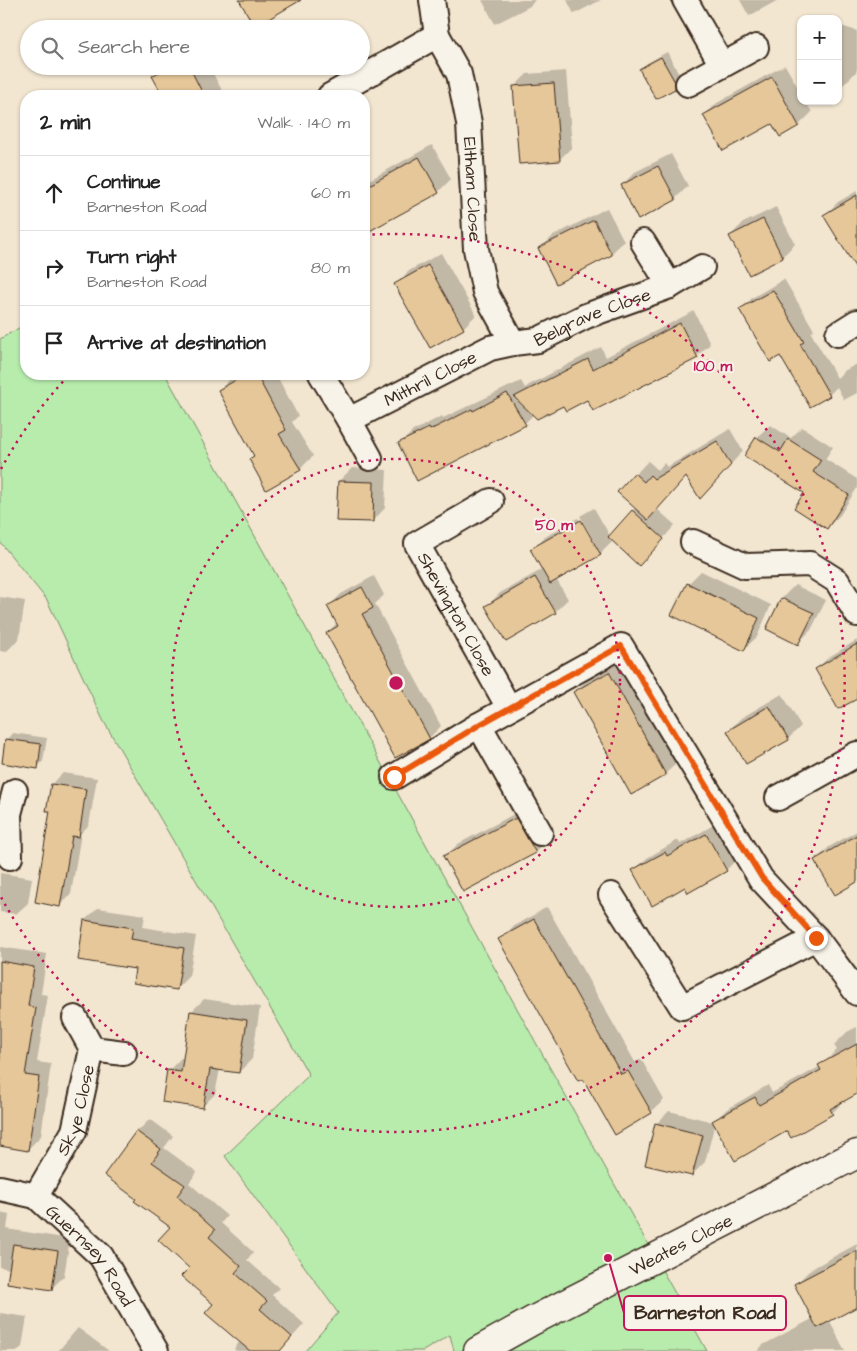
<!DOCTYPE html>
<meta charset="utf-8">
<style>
:root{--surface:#fff;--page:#f2f2f2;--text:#222;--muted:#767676;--line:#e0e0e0}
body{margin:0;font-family:"Architects Daughter",sans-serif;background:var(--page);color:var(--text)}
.controls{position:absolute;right:15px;top:15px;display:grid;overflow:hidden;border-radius:10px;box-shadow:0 1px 4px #0004}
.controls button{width:45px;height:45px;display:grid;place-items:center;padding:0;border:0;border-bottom:1px solid var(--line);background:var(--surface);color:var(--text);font:25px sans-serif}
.stop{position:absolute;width:15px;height:15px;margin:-11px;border:4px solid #ea580c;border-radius:50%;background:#fff}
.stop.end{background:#ea580c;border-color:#fff;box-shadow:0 1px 5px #0008}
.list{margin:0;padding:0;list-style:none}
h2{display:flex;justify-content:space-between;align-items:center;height:65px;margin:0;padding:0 20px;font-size:21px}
h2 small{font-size:16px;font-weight:400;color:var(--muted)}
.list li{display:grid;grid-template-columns:32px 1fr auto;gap:15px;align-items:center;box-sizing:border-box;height:75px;padding:0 20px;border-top:1px solid var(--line)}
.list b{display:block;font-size:19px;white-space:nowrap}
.list p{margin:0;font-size:16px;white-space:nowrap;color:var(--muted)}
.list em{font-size:16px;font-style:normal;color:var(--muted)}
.icon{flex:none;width:28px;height:28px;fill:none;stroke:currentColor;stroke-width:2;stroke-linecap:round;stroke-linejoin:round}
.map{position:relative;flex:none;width:857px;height:1351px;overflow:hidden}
.search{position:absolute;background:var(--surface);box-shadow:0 1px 4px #0004;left:20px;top:20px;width:350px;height:55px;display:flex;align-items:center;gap:12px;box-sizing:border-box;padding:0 18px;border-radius:28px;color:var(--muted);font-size:19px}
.panel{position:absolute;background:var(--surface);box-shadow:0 1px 4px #0004;left:20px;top:90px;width:350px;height:290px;border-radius:20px}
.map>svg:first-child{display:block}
</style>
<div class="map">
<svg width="857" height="1351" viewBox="0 0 857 1351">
<rect width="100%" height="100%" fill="#f2e6d0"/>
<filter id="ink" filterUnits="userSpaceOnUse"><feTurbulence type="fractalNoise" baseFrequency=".02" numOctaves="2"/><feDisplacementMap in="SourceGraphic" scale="10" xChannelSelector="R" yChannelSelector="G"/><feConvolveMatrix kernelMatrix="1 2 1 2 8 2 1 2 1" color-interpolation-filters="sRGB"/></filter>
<g filter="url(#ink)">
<polygon fill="#b7ecad" stroke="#798b66" points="26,324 26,374 165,374 707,1351 454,1351 450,1335 423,1351 305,1351 338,1313 225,1156 309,1075 103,720 47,600 0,542 0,339"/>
<g fill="#0003">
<polygon points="482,0 535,0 530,6 495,24"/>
<polygon points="567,0 601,0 574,14"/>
<polygon points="740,0 778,0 749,16"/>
<polygon points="838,25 857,31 857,69 856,72 843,85 838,84"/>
<polygon points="667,52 680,76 681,81 675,88 641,69 647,63"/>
<polygon points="785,65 801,93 801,101 805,101 812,112 799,125 780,135 773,122 704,115 717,103"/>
<polygon points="164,66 209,66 225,96 165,96 154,76"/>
<polygon points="566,71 572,147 559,160 514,87 527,74"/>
<polygon points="432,145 451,179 438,192 371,229 364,216 364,183"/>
<polygon points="671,154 688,186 675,199 622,185 635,172"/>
<polygon points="857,191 857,239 825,215 838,202"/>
<polygon points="776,207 795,244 782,257 730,236 743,223"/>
<polygon points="607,208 624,241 611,254 540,249 553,236"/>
<polygon points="441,253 476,315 463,328 396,284 409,271"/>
<polygon points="784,279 814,330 811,333 837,378 844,371 857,364 857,393 844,400 837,387 829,395 811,405 780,354 741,309 752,298"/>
<polygon points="694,311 710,344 697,356 593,409 588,398 564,404 534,414 525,423 400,444 413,431 442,416 443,418 521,381 525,388 529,385 601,347 606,357"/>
<polygon points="238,374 276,374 298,416 292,422 313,456 300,469 250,459 255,455 219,390 232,377"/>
<polygon points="770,425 791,438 802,427 833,447 825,459 857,479 857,488 840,515 827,528 805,492 746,455 757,437"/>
<polygon points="730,429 743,451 712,485 687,476 657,509 675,525 652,551 614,540 600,554 556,579 568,599 555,612 487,606 500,593 543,569 532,550 545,537 578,518 598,552 600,552 580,516 594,508 610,536 636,507 619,492 648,461 658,470 664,463 667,467"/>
<polygon points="352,468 387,470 385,508 373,521 339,481"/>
<polygon points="701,571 771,605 757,637 744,649 688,584"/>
<polygon points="374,576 384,595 375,604 441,726 429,738 327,633 337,623 329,606 341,594"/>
<polygon points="795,585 826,600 811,630 798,643 768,628 782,598"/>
<polygon points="0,597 25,601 19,639 6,652 0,651"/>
<polygon points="857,640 857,697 816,669 829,657"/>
<polygon points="622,660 678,762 665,774 575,692 588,679"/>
<polygon points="782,694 801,726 788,739 728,731 741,718"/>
<polygon points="13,733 47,738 43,761 37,768 3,762 7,739"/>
<polygon points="63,773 97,778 89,825 81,833 71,894 60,905 51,810 52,784"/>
<polygon points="529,806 548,840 535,852 445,857 458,844"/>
<polygon points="719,822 739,857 726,870 685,885 634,870 647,858 678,840 680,844"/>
<polygon points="857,831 857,881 816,860 829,847"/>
<polygon points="0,873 32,878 28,903 16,914 0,912"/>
<polygon points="547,907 635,1062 641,1059 664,1100 651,1112 583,1077 500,940 513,927"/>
<polygon points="98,908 145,915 143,927 196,936 189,976 176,989 136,968 85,920"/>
<polygon points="0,947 47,954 41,994 48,995 37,1062 51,1064 41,1136 28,1149 0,1145"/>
<polygon points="204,999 260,1007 252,1059 239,1072 220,1069 215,1094 202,1107 168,1071 181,1058 184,1058 191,1012"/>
<polygon points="857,1027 857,1092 845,1100 832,1113 787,1129 715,1123 705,1162 692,1175 656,1124 669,1111 713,1122 727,1109 768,1085 772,1093 821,1066 837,1050 834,1045 847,1032"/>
<polygon points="150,1119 173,1136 164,1148 197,1172 189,1183 227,1216 221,1223 253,1252 247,1260 279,1288 272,1295 304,1324 280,1351 236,1351 234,1349 240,1341 191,1268 172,1226 105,1175 137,1132"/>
<polygon points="0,1213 9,1215 7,1229 70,1239 64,1276 51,1289 10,1269 0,1267"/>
<polygon points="857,1244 857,1305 829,1320 845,1351 757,1351 763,1345 814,1318 796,1284 811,1269"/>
<polygon points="0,1313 27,1317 22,1347 17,1351 0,1351"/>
<polygon points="78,1328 109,1351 58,1351"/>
</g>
<g fill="#e6c799" stroke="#3b2a1e">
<polygon points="239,0 301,0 255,27"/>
<polygon points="661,57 675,82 675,89 656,99 639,69"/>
<polygon points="169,66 189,66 204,96 163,96 152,76"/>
<polygon points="772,77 799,126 780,137 772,124 723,151 703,115"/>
<polygon points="554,83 560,161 519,164 513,86"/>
<polygon points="419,157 439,193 364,234 364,188"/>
<polygon points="658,166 676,200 638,220 621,185"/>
<polygon points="857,195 857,270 823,215"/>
<polygon points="763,219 783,258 749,275 729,236"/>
<polygon points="594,220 612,255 556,284 538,248"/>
<polygon points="428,265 464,329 430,348 394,284"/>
<polygon points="773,290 804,342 800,344 830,396 810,407 780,356 770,362 739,309"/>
<polygon points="680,323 698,358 593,411 587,400 566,411 563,406 537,419 514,397 588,359 593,369"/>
<polygon points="247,374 256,374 286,430 279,434 301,470 266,490 249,459 254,456 218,390"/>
<polygon points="507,393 526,425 417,481 398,443 429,428 430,430 472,409 473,411"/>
<polygon points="756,437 780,452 788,439 821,460 813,472 849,495 827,529 794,508 804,493 744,456"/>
<polygon points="717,441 731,465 700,499 686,477 648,520 617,492 634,473 644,482 650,475 654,479"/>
<polygon points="338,481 374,482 373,522 336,521"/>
<polygon points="632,510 664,539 639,566 608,537"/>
<polygon points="581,520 601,555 550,584 530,549"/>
<polygon points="535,577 556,613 506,642 485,606"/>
<polygon points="687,583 759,618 744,651 671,615"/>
<polygon points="362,587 373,608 362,614 430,739 395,758 326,633 338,626 327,606"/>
<polygon points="781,598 814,613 798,645 766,629"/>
<polygon points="857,644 857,699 838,709 815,669"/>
<polygon points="609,672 666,775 631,795 573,692"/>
<polygon points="769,706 789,740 746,764 727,731"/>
<polygon points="5,739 41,744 38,769 2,763"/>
<polygon points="51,784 86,789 79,837 72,836 60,907 35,902 50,811 46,811"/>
<polygon points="516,818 536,853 463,892 443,856"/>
<polygon points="706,834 727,871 688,893 685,887 652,906 632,870 665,852 667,856"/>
<polygon points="857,835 857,882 835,895 814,860"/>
<polygon points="534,919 621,1074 628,1071 652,1113 615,1135 583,1079 578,1081 498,939"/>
<polygon points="84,920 133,928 131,939 184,948 177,990 133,983 135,969 78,960"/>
<polygon points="0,961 34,967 28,1006 36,1008 25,1075 39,1077 28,1151 0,1146"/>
<polygon points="190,1011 247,1020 239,1073 210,1069 203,1108 162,1102 167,1070 181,1072"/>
<polygon points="857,1044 857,1094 830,1109 833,1114 791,1138 787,1131 735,1161 712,1121 755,1097 759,1105 821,1070 818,1065"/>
<polygon points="655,1123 703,1135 692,1176 645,1165"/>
<polygon points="136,1131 161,1149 152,1162 185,1185 177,1196 215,1230 209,1237 241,1266 235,1273 267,1301 260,1309 292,1337 280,1351 250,1351 205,1313 213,1304 181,1276 189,1268 158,1240 170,1227 134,1201 136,1199 104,1175"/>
<polygon points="13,1244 58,1251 52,1290 7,1283"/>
<polygon points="857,1251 857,1307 817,1328 794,1284"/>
</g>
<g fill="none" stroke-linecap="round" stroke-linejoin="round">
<g stroke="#3b2a1e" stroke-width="28">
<g id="minor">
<polyline points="685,0 722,65"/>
<path id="s1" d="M437,35L459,74L469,123L476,249L485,292L513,343"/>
<polyline points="688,84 756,47"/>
<polyline points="330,96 437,35 432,0"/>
<polyline points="643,242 670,286"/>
<polyline points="838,334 857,322"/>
<path id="s2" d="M321,374L349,420L490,348L513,343L538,340L586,316L670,286L702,267"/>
<polyline points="349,420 370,458"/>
<path id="s3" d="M491,501L417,544L509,708"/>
<polyline points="693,542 745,566 810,564 837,581 857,614"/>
<polyline points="479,725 540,833"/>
<polyline points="394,777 479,725 621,646 761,879 816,938 857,993"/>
<polyline points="778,798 857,754"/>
<polyline points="10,857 9,814 15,791"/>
<polyline points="611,895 682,1007 816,938"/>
<polyline points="75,1018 92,1049"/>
<path id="s4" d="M0,1188L36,1196L101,1256L156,1351"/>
<path id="s5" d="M36,1196L74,1131L92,1049L124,1053"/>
</g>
</g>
<g stroke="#3b2a1e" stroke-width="31">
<g id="tertiary">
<path id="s6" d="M478,1351L532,1321L857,1154"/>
</g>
</g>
<use href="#minor" stroke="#f7f3e8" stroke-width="24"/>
<use href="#tertiary" stroke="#f7f3e8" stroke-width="28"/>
</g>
</g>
<g fill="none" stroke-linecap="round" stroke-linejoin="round" filter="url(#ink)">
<polyline stroke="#ea580c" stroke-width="6" points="394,777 479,725 621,646 762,878 816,938"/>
</g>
<g fill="none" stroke="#c2185b" stroke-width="2.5" stroke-dasharray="2.5 5">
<circle cx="396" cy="683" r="224"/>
<path d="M1 469A449 449 0 0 1 70 374M365 235A449 449 0 1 1 1 897"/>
</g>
<g text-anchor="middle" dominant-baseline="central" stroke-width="4" stroke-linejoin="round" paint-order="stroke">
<g font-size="18" fill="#3b2a1e" stroke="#f7f3e8">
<text stroke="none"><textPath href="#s1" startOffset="161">Eltham Close</textPath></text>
<text stroke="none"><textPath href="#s2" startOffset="320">Belgrave Close</textPath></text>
<text stroke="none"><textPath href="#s2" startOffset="145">Mithril Close</textPath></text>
<text stroke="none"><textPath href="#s3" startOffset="166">Shevington Close</textPath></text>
<text stroke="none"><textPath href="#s5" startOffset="96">Skye Close</textPath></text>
<text stroke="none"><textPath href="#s6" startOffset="229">Weates Close</textPath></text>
<text stroke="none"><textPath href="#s4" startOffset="118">Guernsey Road</textPath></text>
</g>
</g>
<circle cx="396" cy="683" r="8" fill="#c2185b" stroke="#f7f3e8" stroke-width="2.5"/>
<g font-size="15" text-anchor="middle" font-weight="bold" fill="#c2185b" stroke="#f7f3e8" stroke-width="4" stroke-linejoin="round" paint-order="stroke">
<text x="713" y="371">100 m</text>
<text x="554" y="530">50 m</text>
</g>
<path fill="none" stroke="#c2185b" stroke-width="2" d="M608 1258L624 1313"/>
<circle fill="#c2185b" stroke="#f7f3e8" stroke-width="2" cx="608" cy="1258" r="5"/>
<rect fill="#f7f3e8" stroke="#c2185b" stroke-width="2" x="624" y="1296" width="162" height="34" rx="5"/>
<g font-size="19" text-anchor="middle" font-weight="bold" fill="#3b2a1e">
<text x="705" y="1319">Barneston Road</text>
</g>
</svg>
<div class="controls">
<button>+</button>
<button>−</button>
</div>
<div class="stop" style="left:394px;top:777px"></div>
<div class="stop end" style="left:816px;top:938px"></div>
<div class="search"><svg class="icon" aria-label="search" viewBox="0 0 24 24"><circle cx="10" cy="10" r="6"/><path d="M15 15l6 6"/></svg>Search here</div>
<section class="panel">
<h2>2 min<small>Walk · 140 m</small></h2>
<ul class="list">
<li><svg class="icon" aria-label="ahead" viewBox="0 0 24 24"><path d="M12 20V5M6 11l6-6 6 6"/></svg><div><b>Continue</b><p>Barneston Road</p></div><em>60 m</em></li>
<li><svg class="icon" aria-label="right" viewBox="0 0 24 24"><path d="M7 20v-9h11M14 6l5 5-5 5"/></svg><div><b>Turn right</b><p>Barneston Road</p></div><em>80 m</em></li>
<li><svg class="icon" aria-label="arrive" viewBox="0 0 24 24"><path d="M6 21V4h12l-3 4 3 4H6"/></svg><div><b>Arrive at destination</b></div></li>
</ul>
</section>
</div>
